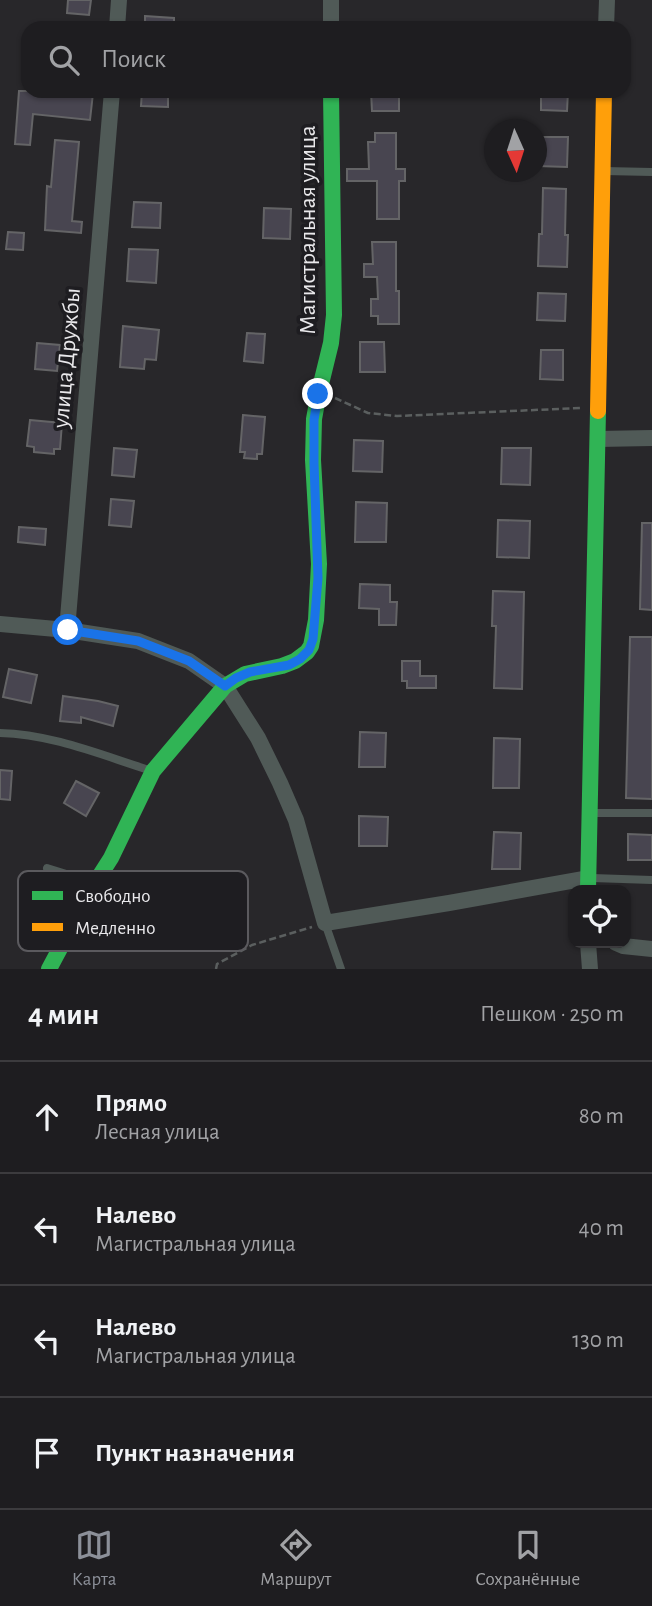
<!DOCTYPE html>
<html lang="ru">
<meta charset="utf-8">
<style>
:root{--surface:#1e1d20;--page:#2b2a2d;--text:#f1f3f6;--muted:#a1a2a5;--line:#3c3b3e;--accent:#8c9099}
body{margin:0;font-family:"Alegreya Sans",sans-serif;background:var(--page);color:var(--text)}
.controls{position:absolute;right:21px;bottom:21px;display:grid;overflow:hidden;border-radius:14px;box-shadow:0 2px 5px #0004}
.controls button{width:63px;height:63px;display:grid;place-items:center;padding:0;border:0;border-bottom:2px solid var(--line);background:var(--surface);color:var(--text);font:35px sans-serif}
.compass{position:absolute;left:484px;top:119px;width:63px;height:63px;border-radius:50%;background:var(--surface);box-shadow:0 2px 5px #0004;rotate:177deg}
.stop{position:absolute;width:21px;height:21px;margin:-16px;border:5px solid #1a73e8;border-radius:50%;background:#fff}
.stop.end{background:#1a73e8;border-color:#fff;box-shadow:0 2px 7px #0008}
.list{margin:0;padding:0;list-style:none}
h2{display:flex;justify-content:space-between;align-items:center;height:91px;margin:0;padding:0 28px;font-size:30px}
h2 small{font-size:23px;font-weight:400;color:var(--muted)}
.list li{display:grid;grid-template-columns:46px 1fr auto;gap:21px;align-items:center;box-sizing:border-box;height:112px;padding:0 28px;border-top:2px solid var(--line)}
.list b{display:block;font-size:26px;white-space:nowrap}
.list p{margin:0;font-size:23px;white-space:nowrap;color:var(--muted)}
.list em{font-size:23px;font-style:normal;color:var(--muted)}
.icon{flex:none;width:38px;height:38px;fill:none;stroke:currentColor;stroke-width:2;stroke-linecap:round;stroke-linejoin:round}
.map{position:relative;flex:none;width:652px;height:969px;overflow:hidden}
.search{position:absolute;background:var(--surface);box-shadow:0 2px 5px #0004;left:21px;right:21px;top:21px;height:77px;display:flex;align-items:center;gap:18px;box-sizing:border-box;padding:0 24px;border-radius:21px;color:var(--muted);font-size:26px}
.sheet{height:539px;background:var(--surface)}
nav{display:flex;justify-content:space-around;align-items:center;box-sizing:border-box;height:98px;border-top:2px solid var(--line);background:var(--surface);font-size:19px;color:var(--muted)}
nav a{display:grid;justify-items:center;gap:4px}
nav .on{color:var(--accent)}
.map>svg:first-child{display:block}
</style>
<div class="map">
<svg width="652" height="969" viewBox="0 0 652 969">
<rect width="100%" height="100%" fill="#28272a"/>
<g fill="#484550" stroke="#646466" stroke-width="2">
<polygon points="68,0 91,0 89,15 67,13"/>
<polygon points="145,16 174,18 174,28 145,28"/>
<polygon points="19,91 80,91 93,93 90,120 33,114 30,145 15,144"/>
<polygon points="142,91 168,91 168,107 141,106"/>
<polygon points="371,91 399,91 399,111 372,111"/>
<polygon points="541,91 568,91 567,111 541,110"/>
<polygon points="375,133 396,133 396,169 405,169 405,181 399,181 399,219 377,219 377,181 347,181 347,169 369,169 368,142 375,142"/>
<polygon points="539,137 568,137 567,167 538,166"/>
<polygon points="55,140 79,142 72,221 82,222 81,233 45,230 47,186 51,187"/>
<polygon points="543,188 566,189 565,235 568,235 567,267 538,266 539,234 542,234"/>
<polygon points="134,202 161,203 160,228 132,227"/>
<polygon points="264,208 291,209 290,239 263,238"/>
<polygon points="8,232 24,233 23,250 6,249"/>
<polygon points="372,242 396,242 396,291 399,291 399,324 378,324 378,316 371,316 371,299 378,299 377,277 364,277 364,264 373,264"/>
<polygon points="129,249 158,250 156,283 127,281"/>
<polygon points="538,293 566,294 565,321 537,320"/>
<polygon points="123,326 159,330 156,360 145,359 144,369 120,367"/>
<polygon points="247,333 265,334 263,363 244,361"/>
<polygon points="360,342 384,342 385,372 360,372"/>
<polygon points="37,343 60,345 57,371 35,369"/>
<polygon points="541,350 563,350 563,380 540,379"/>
<polygon points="243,415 265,417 262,454 257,454 257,459 244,458 245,452 240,452"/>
<polygon points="30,420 62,423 60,449 54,449 54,454 34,452 34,447 27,446"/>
<polygon points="354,440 383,441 382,472 353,471"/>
<polygon points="114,448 137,450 134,477 112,475"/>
<polygon points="502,448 531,448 530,485 501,484"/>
<polygon points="111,499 134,501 131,527 109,525"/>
<polygon points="356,502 387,503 386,542 355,542"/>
<polygon points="498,520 530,521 529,558 497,557"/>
<polygon points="642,523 652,523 652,610 640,609"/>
<polygon points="19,527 46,529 45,545 18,542"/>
<polygon points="360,584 390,585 390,602 397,602 396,625 379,625 379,609 359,608"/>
<polygon points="493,591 524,592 522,689 494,688 496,626 492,626"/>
<polygon points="630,637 652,637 652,799 626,798"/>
<polygon points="402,661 420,661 420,676 436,676 436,688 407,688 407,681 402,681"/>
<polygon points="9,669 37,675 31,703 3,697"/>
<polygon points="63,696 98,701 118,706 113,726 81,717 81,723 60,721"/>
<polygon points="360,732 386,733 385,767 359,767"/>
<polygon points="494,738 520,739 519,788 493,788"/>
<polygon points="0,770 12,771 10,800 0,799"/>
<polygon points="76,781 99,793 86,816 64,803"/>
<polygon points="359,816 388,817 387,846 359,846"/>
<polygon points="494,832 521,833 520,869 492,869"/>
<polygon points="628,834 652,835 652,860 628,860"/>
</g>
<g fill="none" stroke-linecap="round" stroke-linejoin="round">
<g stroke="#5b5f5f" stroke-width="2.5" stroke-dasharray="7 3.5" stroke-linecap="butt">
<polyline points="335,398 368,413 397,416 581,408"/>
<polyline points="216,969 217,964 252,945 312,927"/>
</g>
<g stroke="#505a57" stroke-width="8">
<polyline points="604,171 652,172"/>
<path d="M0,733C51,734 101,755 149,770"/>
<polyline points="592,813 652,813"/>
<polyline points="47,868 92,882"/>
<polyline points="592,878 652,880"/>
<polyline points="325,923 341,969"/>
</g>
<g stroke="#505a57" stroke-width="16">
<polyline points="331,0 331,28"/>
<polyline points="117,28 119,0"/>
<polyline points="606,28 607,0"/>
<polyline points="598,439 652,438"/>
<polyline points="0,624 67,630 138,641 189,661 225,686 258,738 280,783 296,820 325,923 449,903 588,878"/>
<polyline points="67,630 112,91"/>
<polyline points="588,943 590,969"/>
<polyline points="616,943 623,946 652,949"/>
</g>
<g stroke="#30b455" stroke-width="16">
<polyline points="588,890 598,411"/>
<polyline points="49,969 95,883 111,858 153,771 225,686 245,674 282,666 295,661 307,652 311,646 316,620 319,564 313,460 314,419 319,392 331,343 334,315 331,91"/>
</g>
<polyline stroke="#ff9f0a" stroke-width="16" points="598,411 604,91"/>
</g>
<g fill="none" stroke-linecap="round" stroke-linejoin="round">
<polyline stroke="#1a73e8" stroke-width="9" points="68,630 138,641 189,661 225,686 236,678 250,672 289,665 300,659 309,650 313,639 318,578 314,463 314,420 318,394"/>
</g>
<g text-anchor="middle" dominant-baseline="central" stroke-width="7" stroke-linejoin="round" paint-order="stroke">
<g font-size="24" fill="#e9e8eb" stroke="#1e1d21">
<text transform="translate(308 230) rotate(-90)">Магистральная улица</text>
<text transform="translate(67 358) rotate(-85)">улица Дружбы</text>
</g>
</g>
<rect x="18" y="871" width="230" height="80" rx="10" fill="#1e1d21" stroke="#5b5a5e" stroke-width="2"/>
<rect x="32" y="891" width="31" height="9" fill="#30b455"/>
<rect x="32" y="923" width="31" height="8" fill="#ff9f0a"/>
<g font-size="19" fill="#e9e8eb">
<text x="75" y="902">Свободно</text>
<text x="75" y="934">Медленно</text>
</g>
</svg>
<div class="controls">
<button><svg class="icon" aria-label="locate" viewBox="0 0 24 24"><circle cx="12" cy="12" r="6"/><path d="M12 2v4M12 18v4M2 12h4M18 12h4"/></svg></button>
</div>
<svg class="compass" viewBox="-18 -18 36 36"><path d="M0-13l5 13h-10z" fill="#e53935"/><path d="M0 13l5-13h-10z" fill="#a1a2a5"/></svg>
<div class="stop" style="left:68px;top:630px"></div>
<div class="stop end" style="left:318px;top:394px"></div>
<div class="search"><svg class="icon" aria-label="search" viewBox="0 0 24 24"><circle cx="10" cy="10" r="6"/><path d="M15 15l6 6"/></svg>Поиск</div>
</div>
<section class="sheet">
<h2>4 мин<small>Пешком · 250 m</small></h2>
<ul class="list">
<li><svg class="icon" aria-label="ahead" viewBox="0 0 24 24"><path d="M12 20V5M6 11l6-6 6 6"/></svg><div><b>Прямо</b><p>Лесная улица</p></div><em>80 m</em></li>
<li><svg class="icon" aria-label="left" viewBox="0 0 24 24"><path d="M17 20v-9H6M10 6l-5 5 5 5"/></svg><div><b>Налево</b><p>Магистральная улица</p></div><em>40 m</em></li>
<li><svg class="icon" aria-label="left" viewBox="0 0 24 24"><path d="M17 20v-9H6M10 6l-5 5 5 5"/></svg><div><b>Налево</b><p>Магистральная улица</p></div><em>130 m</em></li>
<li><svg class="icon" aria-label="arrive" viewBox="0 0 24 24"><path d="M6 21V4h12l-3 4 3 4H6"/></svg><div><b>Пункт назначения</b></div></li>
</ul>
</section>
<nav>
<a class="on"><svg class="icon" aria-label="map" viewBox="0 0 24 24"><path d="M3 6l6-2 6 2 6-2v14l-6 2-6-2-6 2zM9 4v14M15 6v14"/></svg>Карта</a>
<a><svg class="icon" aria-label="directions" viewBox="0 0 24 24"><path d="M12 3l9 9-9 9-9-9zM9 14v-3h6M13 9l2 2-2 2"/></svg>Маршрут</a>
<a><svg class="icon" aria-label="saved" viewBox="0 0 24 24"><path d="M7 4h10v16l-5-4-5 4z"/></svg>Сохранённые</a>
</nav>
